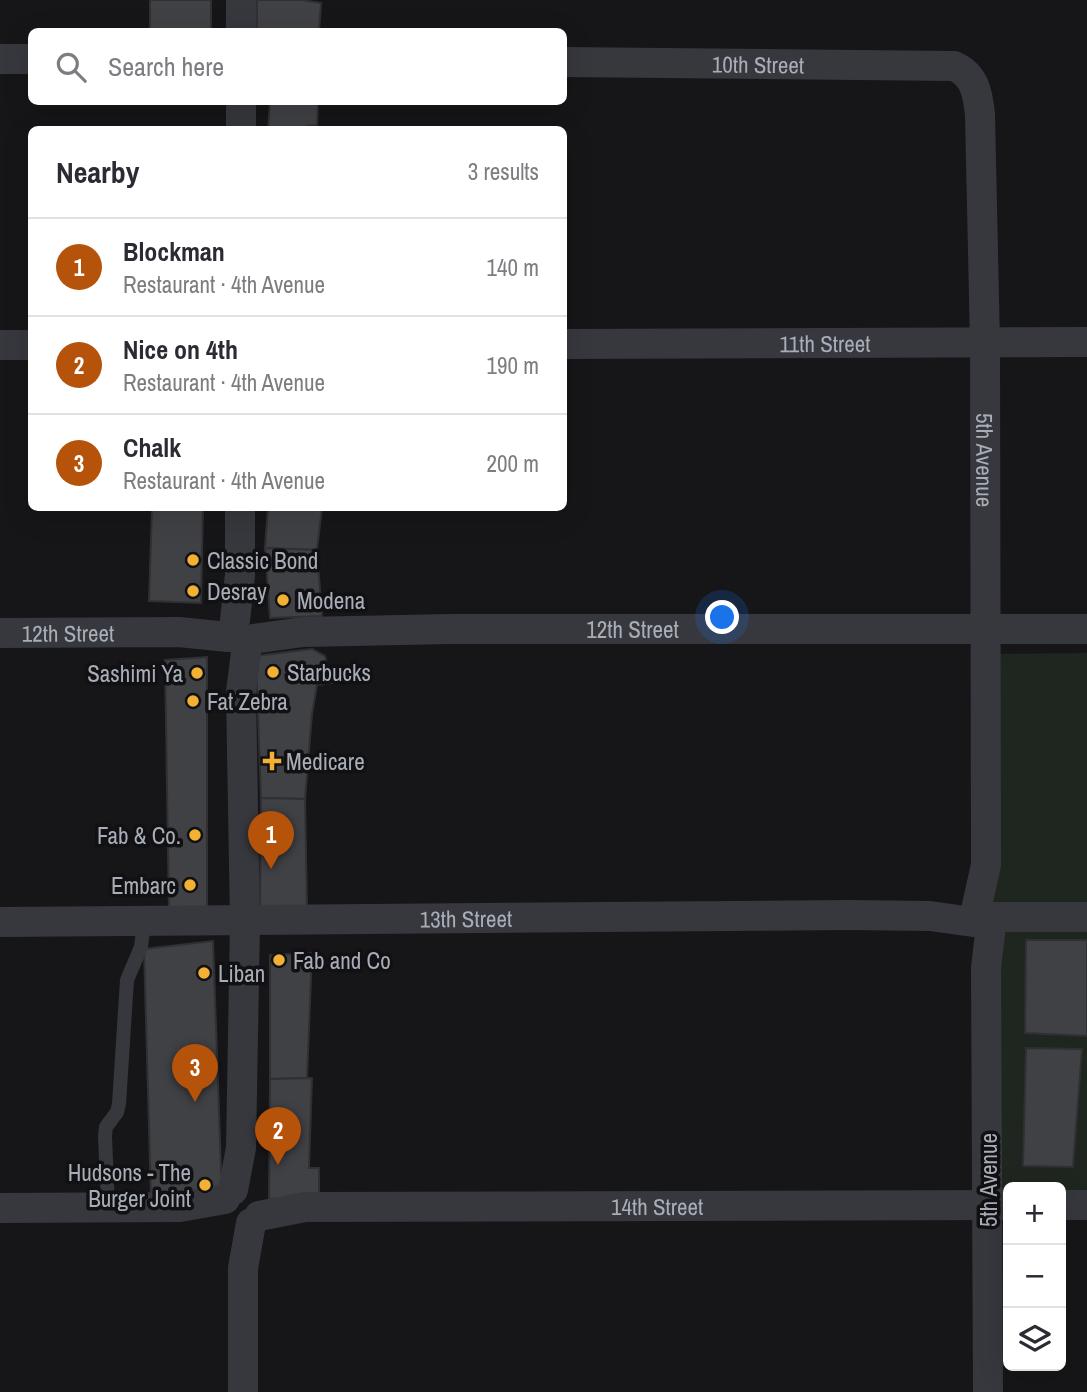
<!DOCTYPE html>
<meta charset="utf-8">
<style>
:root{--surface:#fff;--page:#f7f7f7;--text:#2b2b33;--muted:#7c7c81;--line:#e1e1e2;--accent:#b45309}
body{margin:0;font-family:"Archivo Narrow",sans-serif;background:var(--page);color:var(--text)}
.controls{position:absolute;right:21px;bottom:21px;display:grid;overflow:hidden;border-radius:10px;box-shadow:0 7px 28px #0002}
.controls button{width:63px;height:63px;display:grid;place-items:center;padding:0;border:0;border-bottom:2px solid var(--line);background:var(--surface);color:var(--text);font:35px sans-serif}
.you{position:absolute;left:723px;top:618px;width:24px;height:24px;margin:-18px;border:5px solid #fff;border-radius:50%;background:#1a73e8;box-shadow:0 0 0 10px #1a73e833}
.badge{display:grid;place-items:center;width:46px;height:46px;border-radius:50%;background:var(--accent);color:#fff;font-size:23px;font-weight:700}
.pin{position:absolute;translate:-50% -58px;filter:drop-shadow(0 2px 4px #0008)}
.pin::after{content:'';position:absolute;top:37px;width:24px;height:21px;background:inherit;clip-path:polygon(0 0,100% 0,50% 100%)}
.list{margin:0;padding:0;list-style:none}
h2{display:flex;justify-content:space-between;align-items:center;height:91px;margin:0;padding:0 28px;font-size:30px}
h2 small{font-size:23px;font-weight:400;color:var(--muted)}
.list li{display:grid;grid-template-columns:46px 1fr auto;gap:21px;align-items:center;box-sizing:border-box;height:98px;padding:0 28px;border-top:2px solid var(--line)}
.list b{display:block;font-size:26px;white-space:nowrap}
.list p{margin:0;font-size:23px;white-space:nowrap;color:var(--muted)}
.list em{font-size:23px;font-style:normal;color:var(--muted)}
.icon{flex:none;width:38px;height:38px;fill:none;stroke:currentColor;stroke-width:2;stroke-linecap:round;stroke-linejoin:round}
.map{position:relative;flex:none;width:1087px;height:1392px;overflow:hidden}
.search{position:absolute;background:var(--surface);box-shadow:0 7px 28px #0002;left:28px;top:28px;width:539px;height:77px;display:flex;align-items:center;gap:18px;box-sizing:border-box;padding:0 24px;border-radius:10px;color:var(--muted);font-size:26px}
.panel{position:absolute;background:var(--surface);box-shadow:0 7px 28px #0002;left:28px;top:126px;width:539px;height:385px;border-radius:10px}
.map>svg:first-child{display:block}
</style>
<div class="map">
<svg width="1087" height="1392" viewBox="0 0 1087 1392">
<rect width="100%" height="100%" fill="#161618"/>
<polygon fill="#1e261f" points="1087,653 1087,1192 1061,1192 1061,1187 1008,1187 1008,1192 985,1192 987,654"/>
<g fill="#404145" stroke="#303034" stroke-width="2">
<rect x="150" y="0" width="61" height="32"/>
<polygon points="257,0 302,0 321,3 319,32 257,31"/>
<polygon points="318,102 317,125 307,126 307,130 268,130 270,103"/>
<polygon points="152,508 203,508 201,603 149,601"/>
<polygon points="268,508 322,508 317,550 265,548"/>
<polygon points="265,548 317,550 322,616 270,618"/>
<polygon points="312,649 325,656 332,683 317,685 312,714 305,799 261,798 256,656"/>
<polygon points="207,657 207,912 169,913 165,660"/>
<polygon points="261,798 305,799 307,908 260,910"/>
<polygon points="1026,940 1087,940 1087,1036 1025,1033"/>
<polygon points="213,941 222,1197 151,1198 144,949"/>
<polygon points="312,953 307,1078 270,1079 270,955"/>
<polygon points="1026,1048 1082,1049 1073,1167 1023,1166"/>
<polygon points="312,1078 309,1168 319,1168 319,1198 269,1199 270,1079"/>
</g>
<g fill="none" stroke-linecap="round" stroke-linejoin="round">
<polyline stroke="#37383d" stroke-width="14" points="108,1207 105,1136 106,1127 117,1112 119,1104 127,980 141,947 144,922"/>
<g stroke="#37383d" stroke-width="30">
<polyline points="241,0 241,32"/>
<polyline points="0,59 32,59"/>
<path id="s1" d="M564,62L954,66C975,75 978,94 980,115L985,343L986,865L977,905"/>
<polyline points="241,102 241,130"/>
<path id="s2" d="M564,344L1087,342"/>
<polyline points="0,345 32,345"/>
<polyline points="235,620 240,575 240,508"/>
<path id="s3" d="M0,633L179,632L228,637"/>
<path id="s4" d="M253,639L303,632L450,629H1087"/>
<polyline points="995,917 1087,917"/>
<path id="s5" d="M0,922L850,915L930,916L973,922"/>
<polyline points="233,1190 241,1148 245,922 241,692 247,644"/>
<polyline points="1061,1205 1087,1205"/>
<polyline points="0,1208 180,1207 225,1199"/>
<path id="s6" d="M259,1216L305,1207L1008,1205"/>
<polyline points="243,1392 243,1268 251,1223"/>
<polyline points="988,1392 986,968 991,925"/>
</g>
</g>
<g fill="#f2b134" stroke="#111113" stroke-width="2.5">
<circle cx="193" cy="560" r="7"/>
<circle cx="193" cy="591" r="7"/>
<circle cx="283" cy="600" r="7"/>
<circle cx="273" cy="672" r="7"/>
<circle cx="197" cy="673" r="7"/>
<circle cx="193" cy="701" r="7"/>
<path d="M268.5 750.5h7v7h7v7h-7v7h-7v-7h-7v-7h7z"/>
<circle cx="195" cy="835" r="7"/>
<circle cx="190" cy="885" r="7"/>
<circle cx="279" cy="960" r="7"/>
<circle cx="204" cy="973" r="7"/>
<circle cx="205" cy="1185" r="7"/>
</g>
<g text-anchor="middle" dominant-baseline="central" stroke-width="7" stroke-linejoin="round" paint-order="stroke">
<g font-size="23" fill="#a8adb8" stroke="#111113">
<text stroke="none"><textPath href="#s1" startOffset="194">10th Street</textPath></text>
<text stroke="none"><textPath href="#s2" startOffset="261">11th Street</textPath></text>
<text stroke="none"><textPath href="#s1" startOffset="794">5th Avenue</textPath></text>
<text stroke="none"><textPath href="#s4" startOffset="380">12th Street</textPath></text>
<text stroke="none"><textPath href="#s3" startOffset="68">12th Street</textPath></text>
<text stroke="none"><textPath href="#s5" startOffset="466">13th Street</textPath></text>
<text transform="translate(988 1180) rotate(-90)">5th Avenue</text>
<text stroke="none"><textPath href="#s6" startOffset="399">14th Street</textPath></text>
</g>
<g font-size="23" fill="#a8adb8" stroke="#111113" text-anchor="start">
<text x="207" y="560">Classic Bond</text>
<text x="207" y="591">Desray</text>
<text x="297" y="600">Modena</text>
<text x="287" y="672">Starbucks</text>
<text x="183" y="673" text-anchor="end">Sashimi Ya</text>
<text x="207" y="701">Fat Zebra</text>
<text x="286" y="761">Medicare</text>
<text x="181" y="835" text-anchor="end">Fab &amp; Co.</text>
<text x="176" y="885" text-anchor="end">Embarc</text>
<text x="293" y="960">Fab and Co</text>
<text x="218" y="973">Liban</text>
<text x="191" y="1172" text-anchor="end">Hudsons - The<tspan x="191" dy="26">Burger Joint</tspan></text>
</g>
</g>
</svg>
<div class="controls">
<button>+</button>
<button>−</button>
<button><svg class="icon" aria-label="layers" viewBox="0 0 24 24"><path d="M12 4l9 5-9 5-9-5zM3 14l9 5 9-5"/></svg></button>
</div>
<div class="you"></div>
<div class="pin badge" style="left:271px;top:869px">1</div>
<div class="pin badge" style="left:278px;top:1165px">2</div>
<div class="pin badge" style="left:195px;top:1102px">3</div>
<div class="search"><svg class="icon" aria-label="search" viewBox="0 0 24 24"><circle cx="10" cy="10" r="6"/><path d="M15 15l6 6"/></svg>Search here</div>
<section class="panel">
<h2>Nearby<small>3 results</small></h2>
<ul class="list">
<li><span class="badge">1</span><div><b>Blockman</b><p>Restaurant · 4th Avenue</p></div><em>140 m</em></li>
<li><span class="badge">2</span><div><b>Nice on 4th</b><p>Restaurant · 4th Avenue</p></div><em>190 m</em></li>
<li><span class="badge">3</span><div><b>Chalk</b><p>Restaurant · 4th Avenue</p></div><em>200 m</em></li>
</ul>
</section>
</div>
